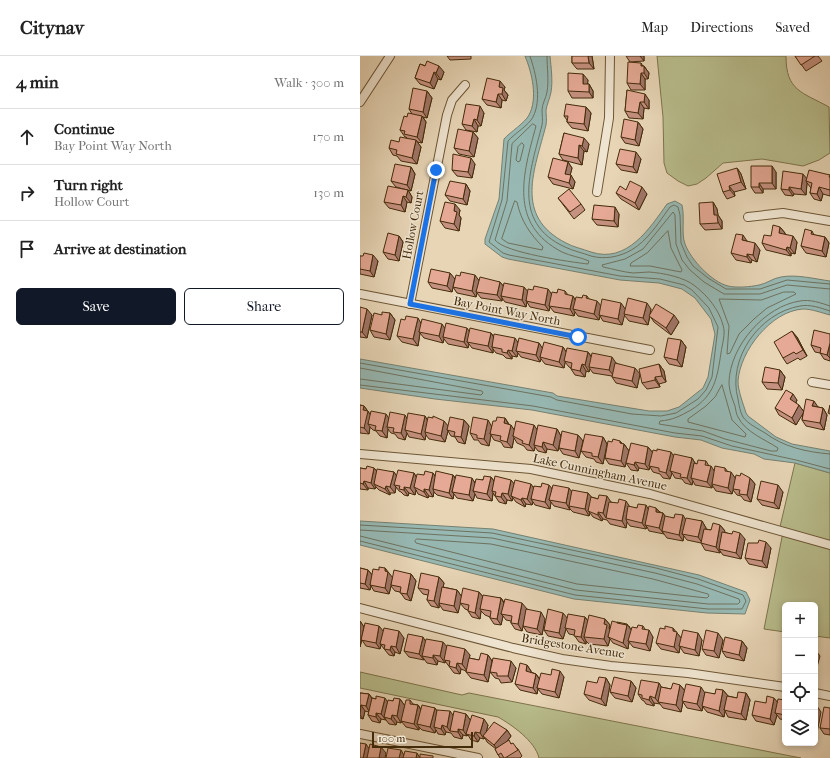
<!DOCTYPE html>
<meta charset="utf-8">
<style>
:root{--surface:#fff;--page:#f6f6f6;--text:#222;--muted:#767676;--line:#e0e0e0;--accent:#111827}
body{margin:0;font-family:"IM FELL French Canon",serif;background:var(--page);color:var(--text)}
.controls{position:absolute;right:12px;bottom:12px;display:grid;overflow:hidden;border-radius:6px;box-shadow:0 2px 6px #0003}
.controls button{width:36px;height:36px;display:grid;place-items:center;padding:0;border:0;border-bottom:1px solid var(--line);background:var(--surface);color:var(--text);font:20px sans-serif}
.scale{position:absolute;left:12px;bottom:10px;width:101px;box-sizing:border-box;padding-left:4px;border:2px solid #442b0a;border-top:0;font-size:11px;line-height:14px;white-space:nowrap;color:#442b0a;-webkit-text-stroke:3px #efe4d0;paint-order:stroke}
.stop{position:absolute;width:12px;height:12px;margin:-9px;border:3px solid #1a73e8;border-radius:50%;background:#fff}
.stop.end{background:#1a73e8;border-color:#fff;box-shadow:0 1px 4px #0008}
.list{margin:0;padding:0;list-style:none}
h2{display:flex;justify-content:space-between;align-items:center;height:52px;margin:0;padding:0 16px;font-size:17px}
h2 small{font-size:13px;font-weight:400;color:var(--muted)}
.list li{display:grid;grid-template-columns:26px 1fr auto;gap:12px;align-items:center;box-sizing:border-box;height:56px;padding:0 16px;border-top:1px solid var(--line)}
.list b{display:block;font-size:15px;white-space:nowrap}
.list p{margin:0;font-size:13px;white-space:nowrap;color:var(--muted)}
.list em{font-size:13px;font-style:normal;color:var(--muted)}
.actions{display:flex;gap:8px;padding:12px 16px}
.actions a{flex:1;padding:9px 0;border:1px solid var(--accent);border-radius:6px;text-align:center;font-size:14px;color:var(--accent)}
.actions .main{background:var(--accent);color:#fff}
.icon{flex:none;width:22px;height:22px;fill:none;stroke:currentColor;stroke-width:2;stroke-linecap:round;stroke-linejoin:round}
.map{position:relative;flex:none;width:470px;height:702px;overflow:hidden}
header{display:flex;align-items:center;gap:24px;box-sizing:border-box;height:56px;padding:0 20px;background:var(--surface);border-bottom:1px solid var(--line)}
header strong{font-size:19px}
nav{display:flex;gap:22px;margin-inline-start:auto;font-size:14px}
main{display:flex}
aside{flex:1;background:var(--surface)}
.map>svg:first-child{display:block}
</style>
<header>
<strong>Citynav</strong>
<nav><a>Map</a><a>Directions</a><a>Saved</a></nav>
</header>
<main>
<aside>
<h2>4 min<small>Walk · 300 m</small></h2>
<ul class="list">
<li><svg class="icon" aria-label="ahead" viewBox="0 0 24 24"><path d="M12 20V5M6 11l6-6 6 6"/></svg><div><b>Continue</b><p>Bay Point Way North</p></div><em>170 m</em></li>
<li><svg class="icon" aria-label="right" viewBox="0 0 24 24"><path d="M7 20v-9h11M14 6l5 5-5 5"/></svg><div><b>Turn right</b><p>Hollow Court</p></div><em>130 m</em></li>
<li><svg class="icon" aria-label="arrive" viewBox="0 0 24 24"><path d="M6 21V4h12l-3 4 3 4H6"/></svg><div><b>Arrive at destination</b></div></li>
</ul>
<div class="actions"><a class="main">Save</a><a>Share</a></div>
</aside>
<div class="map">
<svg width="470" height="702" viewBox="0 0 470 702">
<rect width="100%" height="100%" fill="#e7d5b6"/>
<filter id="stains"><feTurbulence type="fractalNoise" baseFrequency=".005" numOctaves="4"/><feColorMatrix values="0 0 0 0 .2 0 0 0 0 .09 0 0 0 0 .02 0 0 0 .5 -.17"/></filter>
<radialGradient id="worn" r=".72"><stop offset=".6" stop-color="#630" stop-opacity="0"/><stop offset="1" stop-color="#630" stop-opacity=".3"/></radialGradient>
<g fill="#b8bc8c" stroke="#7e744b">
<path d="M297,0H426C426,35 442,36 469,51L470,97L459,104L443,110L402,103L363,107L346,122L337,128L328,130L318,125L307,117L304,107L303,61Z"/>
<polygon points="435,407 470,417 470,582 455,580 455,549 425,549 425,576 404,573 423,476 419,475"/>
<path d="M0,616L102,639L109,637L441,702H179C175,685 152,669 138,661L0,632Z"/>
</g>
<g fill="#97b8b3" stroke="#76806f">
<path d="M165,0H190C191,11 193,25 191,36C190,42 187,48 186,54C186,59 187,64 186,69C175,113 153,160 206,187C213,191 223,193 231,196C267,208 290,172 307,148L315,145L322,149C325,162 321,177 325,188C331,204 352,226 368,230C376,232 390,231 399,229C406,228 413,222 421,221C436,218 455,223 470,225V259C462,257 452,253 443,253C411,255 380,295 378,325C378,335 383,347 386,357L388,360L416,381L432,388L470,395V417L435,407L404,403L394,398L362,392L341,384L315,381L172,354L75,343L0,332V303L193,337L197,340L289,355H307L319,351L343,332L348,321L355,278L351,263L335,242L322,233L299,227L260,224L148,203L142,201L125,188V183L139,143L144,83C150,76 165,67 169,59C178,42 172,17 165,0Z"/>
<polygon points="0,465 133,473 339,519 386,536 390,544 385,558 347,557 214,543 0,489"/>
</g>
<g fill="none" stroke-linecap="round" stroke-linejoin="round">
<g stroke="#6e725e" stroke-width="1">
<path d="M187,0C187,11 189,25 187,36C186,42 182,48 182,54C182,59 183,64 182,69C171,113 150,166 205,191C213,195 223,197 231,200C238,202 245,202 252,201C281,196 294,173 310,151L314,149L318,151L320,159L321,187L327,201L333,210L348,222L366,233H400L427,224L470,228"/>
<path d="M173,68L176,70C163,118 148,168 202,196C210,200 220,201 229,205L228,208C211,206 145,197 135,184L147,145L152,88Z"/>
<polygon points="162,87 164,89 160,105 158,106 156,104 158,91"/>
<path d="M155,145L157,146C161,165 170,178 183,191L182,194L148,187L142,183Z"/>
<polygon points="308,175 311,192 322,214 321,216 290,210 270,210 271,207 287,197"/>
<path d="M470,233L427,229L400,238H364L344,226L330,214L322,204L316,188L315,159L313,156L283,193L265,203L242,209L243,211C253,213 263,216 273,217C278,217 284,216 289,216C303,217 324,221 335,230C348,240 359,254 363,269C366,278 362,288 361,297C357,322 355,339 331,354C320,360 313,364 300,365L299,368L343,375L365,383L411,395H417L418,392C406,384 385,376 378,361C376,358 376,354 375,350C372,342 369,334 369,326C370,290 405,250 440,245C450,243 461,247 470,250"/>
<polygon points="424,236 434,236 436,238 407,252 394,263 379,278 370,297 367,298 369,270 359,243 401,244"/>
<path d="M470,255C461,252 450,248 440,250C399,257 367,303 378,343C379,349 380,356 383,361C388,368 397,372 405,377C424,391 446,396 470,398"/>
<path d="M0,307L191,341L197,344L272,358L301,360L316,357L338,343L346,334L352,321L358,271L349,252L332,234L324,229L300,223L260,220L149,199L143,197L129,186L142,144L148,85C154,78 169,69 173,61C182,43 176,18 170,0"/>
<polyline points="0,312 122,335 123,337 121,339 0,323"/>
<polyline points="0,329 173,350 315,377 342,380 372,390 436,404 470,413"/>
<polygon points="362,329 372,364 386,378 385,381 328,366 328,363 346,350 355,341"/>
<polyline points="0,469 132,477 296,512 338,523 383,539 386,545 382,553 348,553 215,539 0,485"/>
<polyline points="0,474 132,482 295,517 337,528 379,543 380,546 378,548 348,548 216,534 0,480"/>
<polygon points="57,483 131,488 293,523 348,538 349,540 347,542 217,528 56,487 55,485"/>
</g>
<g stroke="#6d5635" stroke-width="10">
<g id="minor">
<polyline points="0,46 30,0"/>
<polyline points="237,136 249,62 250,0"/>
<polyline points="388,161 423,157 470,165"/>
<polyline points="0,238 290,294"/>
<polyline points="50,248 87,59 92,44 105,29"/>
<polyline points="452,326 470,329"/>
<polyline points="0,398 171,413 290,438 470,489"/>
<polyline points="0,552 153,592 202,603 251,610 328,617 425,631"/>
<polyline points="455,637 470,640"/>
<polyline points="0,678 118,702"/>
</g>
</g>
<use href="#minor" stroke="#efe4d0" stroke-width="8"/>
</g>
<g fill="#c59180" stroke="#442b0a">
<polygon points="87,0 111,0 111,3 90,4"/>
<polygon points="212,0 232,0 234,13 217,13 212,7"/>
<polygon points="266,0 284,0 284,5 270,6"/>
<polygon points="435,0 458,0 462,5 446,15"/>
<polygon points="60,8 84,16 81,24 78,23 74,33 60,28 55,22"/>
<polygon points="283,10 284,10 289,17 288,23 285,23 285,34 271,34 267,27"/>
<polygon points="228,24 227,28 229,28 233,35 233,42 212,42 208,35"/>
<polygon points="145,31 144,34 148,39 146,45 142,44 141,52 127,49 122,43"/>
<polygon points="267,34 289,44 289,53 284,52 283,63 269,62 265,55"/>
<polygon points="67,35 72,42 67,62 63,61 66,66 62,87 57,86 61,91 57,108 41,105 37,100 33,99 29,92 39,86 47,82 46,81 45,81 40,74 47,61 52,58 49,53"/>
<polygon points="226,51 231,57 228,75 212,72 207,66 207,64 204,60"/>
<polygon points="124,57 121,70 118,70 117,76 106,74 102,68"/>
<polygon points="278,66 283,73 279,90 265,87 261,81"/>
<polygon points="113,76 118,82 114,101 99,98 94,92"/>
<polygon points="204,77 229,88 227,96 224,95 222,109 203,104 199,98"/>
<polygon points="281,103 277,117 261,114 256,108"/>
<polygon points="208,106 212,112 210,119 215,126 213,133 193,128 188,121"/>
<polygon points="115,108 112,122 97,120 92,114"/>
<polygon points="51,111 55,118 51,135 36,131 31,125"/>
<polygon points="377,112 381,118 386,133 374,136 375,140 367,143 363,136"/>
<polygon points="416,116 416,133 403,133 403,137 395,137 391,131"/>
<polygon points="470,119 470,140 463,138 461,145 454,143 450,137 451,132 447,127 446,139 434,138 433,140 425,139 421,133 447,122"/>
<polygon points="106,128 110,135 107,149 90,145 85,139"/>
<polygon points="48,134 52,141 51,147 47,146 45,156 29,152 24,146"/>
<polygon points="266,134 287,138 279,154 261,143 256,137"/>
<polygon points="198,142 221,148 225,154 214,163"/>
<polygon points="353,146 357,153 358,159 362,165 362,173 345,174 340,168"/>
<polygon points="100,154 99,159 101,162 99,175 85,172 80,165"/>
<polygon points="259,158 258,171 237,169 232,163"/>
<polygon points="420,171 425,177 425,178 437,186 435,198 431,197 431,200 406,194 402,187 411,180"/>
<polygon points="452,175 454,179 465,181 469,187 466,201 446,197 441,190"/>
<polygon points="39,180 43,186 39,205 28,203 23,196"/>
<polygon points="387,185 400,194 397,206 392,204 391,207 376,204 371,197"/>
<polygon points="0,200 18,205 14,221 0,218"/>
<polygon points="90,217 94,223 119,224 140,226 143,230 168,236 192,238 205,235 208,239 216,244 227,240 229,243 241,250 265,253 291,253 290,258 319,266 311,279 294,266 290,260 288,269 269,265 264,259 262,269 243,265 240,260 239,264 218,260 215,256 214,260 194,256 190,251 189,255 170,251 167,246 166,251 145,246 142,242 142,245 121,242 117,237 116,241 97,237 93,231 92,236 72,232 68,226"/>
<polygon points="0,252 12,259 7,282 0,281"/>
<polygon points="30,257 35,264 30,284 14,281 10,274 22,259"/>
<polygon points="61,267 85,273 109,276 131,277 134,281 158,286 179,287 182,292 203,291 206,296 228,296 231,300 256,307 280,318 277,332 256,327 252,321 252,320 233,317 230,313 229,316 226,315 225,321 215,319 211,313 211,312 209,311 205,306 204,312 185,308 181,303 180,306 161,301 158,297 157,301 152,300 152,303 146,302 143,299 136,297 133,293 133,297 112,292 109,288 108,292 88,288 84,283 83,287 64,282 60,277 58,290 42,286 37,280"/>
<polygon points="470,278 470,305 464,303 460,297 455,296 451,289"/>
<polygon points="437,281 447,300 440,304 438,302 427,308 423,302"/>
<polygon points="321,284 326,291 322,311 309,308 304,301"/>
<polygon points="299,308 304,315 306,326 299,328 300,331 287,333 282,327"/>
<polygon points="420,314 425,321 422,334 407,333 402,326"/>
<polygon points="437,344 436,347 444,355 458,351 463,352 467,359 464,374 446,370 442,364 443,356 436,369 419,359 415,352"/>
<polygon points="0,349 4,350 10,358 29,362 47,363 65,360 67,364 88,370 104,364 109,370 105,388 98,386 95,381 91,380 88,375 85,386 69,383 66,379 65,384 49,381 47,377 45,384 38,382 35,378 31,377 28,373 27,382 20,380 16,375 13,374 10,371 9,378 0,377"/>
<polygon points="145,362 149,368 154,373 197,373 201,380 198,395 187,393 186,397 178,395 175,391 174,395 167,394 164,390 157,387 154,382 152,392 144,391 141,386 134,384 131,379 129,390 121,388 118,384 114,384 110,377 132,370 136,365"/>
<polygon points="218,379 223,385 219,402 203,398 199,392"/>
<polygon points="243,381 247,388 243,408 236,406 234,403 226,401 221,395"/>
<polygon points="260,385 263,388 264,388 269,395 265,411 249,408 245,402 252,386"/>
<polygon points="288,391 292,396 314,400 332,402 335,407 337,408 346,405 349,410 354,415 365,412 368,416 375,422 390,422 395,428 391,446 384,444 381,440 377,439 373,434 372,438 356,435 352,429 352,432 335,429 333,425 332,429 325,427 322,423 315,422 312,417 310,423 303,422 300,418 293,416 290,411 289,414 279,412 278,415 271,414 266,407"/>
<polygon points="0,412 6,413 14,412 17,415 34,416 36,420 54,417 56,421 73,417 75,421 93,419 95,422 115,426 131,421 134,425 173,431 181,431 212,436 228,437 231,441 270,451 277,452 288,453 296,452 300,456 303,457 305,461 342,465 346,472 346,473 351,474 360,469 365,475 364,476 385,483 381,503 363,499 360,495 360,497 345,494 341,487 327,484 324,480 323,485 307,482 304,478 289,475 287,471 286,473 270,470 267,466 266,472 250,468 247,464 243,463 242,465 233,461 230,457 229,460 213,456 210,453 210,454 194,450 191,446 190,453 175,449 173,446 172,449 166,448 165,451 156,446 153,442 152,445 147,444 146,448 139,446 133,437 132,445 117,442 115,438 113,445 97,442 94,438 93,443 77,439 74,436 73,441 69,440 68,442 58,438 56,434 55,439 49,437 48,440 44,439 41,436 39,435 36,431 35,437 30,437 30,439 19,434 16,431 15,433 8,432 8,434 0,433"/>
<polygon points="423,436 419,453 402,449 397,443"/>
<polygon points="411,492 407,512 389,508 385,502"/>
<polygon points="0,512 8,514 12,519 19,514 25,512 32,522 51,518 56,525 51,545 45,543 40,536 35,535 31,530 29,538 14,535 11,530 10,534 0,532"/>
<polygon points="79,521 84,527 83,531 97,534 102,541 119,536 123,541 141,542 144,546 167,553 185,563 182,579 167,576 163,570 162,575 155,573 151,567 151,565 146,564 143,560 141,569 134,568 130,562 130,561 125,559 121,555 120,563 112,561 108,555 108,554 105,553 100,547 98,557 83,554 79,548 79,552 71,550 67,544 68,539 63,538 58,532"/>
<polygon points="225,561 228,565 245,563 250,569 249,572 250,573 269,570 271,574 283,570 285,573 293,581 290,595 273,591 269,586 268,593 253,587 250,583 248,590 229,588 226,585 226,588 219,586 214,579 209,578 206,573 203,583 188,580 184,574 207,562"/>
<polygon points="0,565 4,571 23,576 44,582 40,598 35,596 34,600 29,599 21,589 20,593 6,590 2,584 0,591"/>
<polygon points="316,576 321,582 342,584 339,600 324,597 320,591 319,597 301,593 296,587"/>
<polygon points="363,584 359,602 346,599 342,593"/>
<polygon points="66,585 110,599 109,602 119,604 128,599 132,605 156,612 152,626 141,627 139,623 135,622 130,616 128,626 111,622 106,616 106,615 101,613 100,618 94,617 85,605 85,607 78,605 77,609 67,607 64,603 64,604 49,601 44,595"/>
<polygon points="382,585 387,592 384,605 366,601 362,595"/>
<polygon points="167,609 171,615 171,616 176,618 179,622 204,621 199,642 182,638 178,633 177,638 160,634 155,628"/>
<polygon points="246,622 250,629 246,650 229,644 224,638 237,627"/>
<polygon points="271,625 276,632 272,646 255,642 250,636"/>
<polygon points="299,627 301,631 311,633 320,629 325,635 355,638 363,634 368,640 377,642 386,637 390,644 386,664 368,661 365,655 364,661 347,656 343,651 342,655 327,652 323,646 321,656 303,652 300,648 294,647 294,650 286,648 284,645 282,644 278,638"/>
<polygon points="0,637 9,638 12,642 28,646 40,643 45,650 50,644 53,648 58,649 61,653 75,652 77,655 93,659 106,658 110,664 128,669 126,676 147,674 151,680 147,686 152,688 158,693 162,700 160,702 140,702 135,693 136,693 127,686 125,682 124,683 120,682 118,686 111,684 108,679 107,680 103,679 102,683 94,681 91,677 86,676 85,679 78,678 76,674 75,677 62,674 59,671 59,674 46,671 41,665 41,667 37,666 36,669 29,668 26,664 21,663 20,667 12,665 8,659 9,656 5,655 3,663 0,662"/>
<polygon points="425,644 425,664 420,663 417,659 414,669 396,665 392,659 406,647 417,646"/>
<polygon points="470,652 470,679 464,678 460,672"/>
</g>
<g fill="#a07668" stroke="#442b0a">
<polygon points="228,0 232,0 234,13 229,7"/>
<polygon points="280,0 284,0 284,5"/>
<polygon points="281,7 284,12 284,10 289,17 288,23 284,17 281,10"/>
<polygon points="79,10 84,16 81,24 76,17"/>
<polygon points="74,16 78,23 74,33 70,27"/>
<polygon points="281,17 285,23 285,34 280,28"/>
<polygon points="223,18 228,24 227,34 223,28"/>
<polygon points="140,25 145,31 144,34 148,39 146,45 142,38 139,31"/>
<polygon points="229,28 233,35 233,42 229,36"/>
<polygon points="67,35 72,42 67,62 63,56"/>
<polygon points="138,38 142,44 141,52 136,46"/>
<polygon points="285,38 289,44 289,53 284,46"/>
<polygon points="280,46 284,52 283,63 278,57"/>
<polygon points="120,50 124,57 121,70 117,64"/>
<polygon points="226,51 231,57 228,75 224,68"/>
<polygon points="62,60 66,66 62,87 57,81"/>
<polygon points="114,63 118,70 117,76 112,70"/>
<polygon points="278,66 283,73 279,90 275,84"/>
<polygon points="113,76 118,82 114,101 109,95"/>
<polygon points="224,82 229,88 227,96 222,90"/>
<polygon points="56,84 61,91 57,108 52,102"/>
<polygon points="219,89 224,95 222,109 218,102"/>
<polygon points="276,96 281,103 277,117 273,111"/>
<polygon points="111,102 115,108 112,122 108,116"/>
<polygon points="208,106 212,112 209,124 205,118"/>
<polygon points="412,110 416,116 416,133 412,127"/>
<polygon points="51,111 55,118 51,135 47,129"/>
<polygon points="377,112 381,118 386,133 381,126"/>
<polygon points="443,118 448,124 446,125 447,127 446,139 441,133"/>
<polygon points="211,119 215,126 213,133 209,127"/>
<polygon points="399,127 403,133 403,137 399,131"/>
<polygon points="106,128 110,135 107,149 103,143"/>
<polygon points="369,130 374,136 375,140 370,134"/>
<polygon points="282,131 287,138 279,154 275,147"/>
<polygon points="429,131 434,138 433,140 429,134"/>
<polygon points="459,131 463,138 461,145 457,138"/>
<polygon points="48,134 52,141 51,147 46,141"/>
<polygon points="43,140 47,146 45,156 41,149"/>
<polygon points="353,146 357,153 358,159 362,165 362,173 354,159"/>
<polygon points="95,148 100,154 99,159 101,162 99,175 94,168 94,155"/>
<polygon points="255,151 259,158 258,171 254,165"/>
<polygon points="420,171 425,177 424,183 419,177"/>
<polygon points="383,179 387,185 382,184"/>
<polygon points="39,180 43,186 39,205 35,199"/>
<polygon points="433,180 437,186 435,198 430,192"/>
<polygon points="465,181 469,187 466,201 462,195"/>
<polygon points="395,187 400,194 397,206 393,199"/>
<polygon points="427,191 431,197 431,200 426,194"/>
<polygon points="387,198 392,204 391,207 387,201"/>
<polygon points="13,199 18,205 14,221 10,215"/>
<polygon points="90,217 95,223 92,236 87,230"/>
<polygon points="115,219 120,226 116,236 117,237 116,241 112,235"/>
<polygon points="140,226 145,232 141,240 142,242 142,245 137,239"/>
<polygon points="164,231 169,237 166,245 167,246 166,251 162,244"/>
<polygon points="188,233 193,240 189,250 190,251 189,255 185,249"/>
<polygon points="213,240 217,247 213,253 215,256 214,260 210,253"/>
<polygon points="237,245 242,251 239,259 240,260 239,264 234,258"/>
<polygon points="261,247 266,254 262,269 258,263"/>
<polygon points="287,247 291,253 288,269 283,262"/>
<polygon points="7,253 12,259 7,282 2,276"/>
<polygon points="30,257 35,264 30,284 26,278"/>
<polygon points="314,259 319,266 311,279 306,272"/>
<polygon points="58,262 62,269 59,276 60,277 58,290 53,283"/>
<polygon points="82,268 86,274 83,281 84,283 83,287 79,280"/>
<polygon points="107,272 111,278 107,286 109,288 108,292 104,286"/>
<polygon points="432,275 437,281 447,300 443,294"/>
<polygon points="131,277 135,283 132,291 133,293 133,297 128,290"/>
<polygon points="155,282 159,288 156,295 158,297 157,301 152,295"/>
<polygon points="321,284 326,291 322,311 317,304"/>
<polygon points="179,287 183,293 180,301 181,303 180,306 176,299"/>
<polygon points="470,287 470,302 467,299"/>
<polygon points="203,291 207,297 204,312 199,306"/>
<polygon points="148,294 152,300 152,303 147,297"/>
<polygon points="228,296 232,302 229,311 230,313 229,316 225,309"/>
<polygon points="252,301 256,307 254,320 249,314"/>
<polygon points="222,308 226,315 225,321 220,315"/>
<polygon points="299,308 304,315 306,326 302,320"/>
<polygon points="275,312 280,318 277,332 272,325"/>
<polygon points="420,314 425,321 422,334 418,327"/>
<polygon points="295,321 299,328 300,331 295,324"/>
<polygon points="433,338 437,344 434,350 430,343"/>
<polygon points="454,345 458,351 452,350"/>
<polygon points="439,349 444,356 436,369 432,362"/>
<polygon points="4,350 12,361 8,368 10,371 9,378 4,372 3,354"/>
<polygon points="463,352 467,359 464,374 460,367"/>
<polygon points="26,358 30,364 27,371 28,373 27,382 22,375"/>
<polygon points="45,359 49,366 45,374 47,377 45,384 41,377"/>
<polygon points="65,360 69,367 65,376 66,379 65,384 61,378"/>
<polygon points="145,362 149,369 144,367"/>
<polygon points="104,364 109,370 105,388 101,381"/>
<polygon points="128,364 132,371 130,378 131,379 129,390 124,383"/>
<polygon points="84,365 89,371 87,374 88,375 85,386 81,380"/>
<polygon points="151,369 155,375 153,380 154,382 152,392 147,386"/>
<polygon points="174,369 178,375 174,389 175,391 174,395 169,389"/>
<polygon points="197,373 201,380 198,395 193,389"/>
<polygon points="218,379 223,385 219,402 215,395"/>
<polygon points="243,381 247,388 243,408 238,401"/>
<polygon points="260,385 264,390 264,388 269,395 265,411 261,405 260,387"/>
<polygon points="183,386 187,393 186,397 182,391"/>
<polygon points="288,391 293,397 289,410 290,411 289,414 285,408"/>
<polygon points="311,396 315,402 310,415 312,417 310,423 306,417"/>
<polygon points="332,402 336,409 331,422 333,425 332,429 327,422"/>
<polygon points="275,406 279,412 278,415 274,409"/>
<polygon points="351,410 355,416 352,428 352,432 347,426"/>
<polygon points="14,412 19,418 14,428 16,431 15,433 11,427"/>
<polygon points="34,416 38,422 34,429 36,431 35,437 30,431"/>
<polygon points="371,416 376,423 372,438 368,432"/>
<polygon points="54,417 58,424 54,431 56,434 55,439 50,432"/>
<polygon points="73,417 77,423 73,433 74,436 73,441 69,434"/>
<polygon points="93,419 97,425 92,436 94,438 93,443 89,437"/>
<polygon points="131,421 136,428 132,435 133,437 132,445 127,438"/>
<polygon points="112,422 116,429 113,435 115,438 113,445 109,439"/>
<polygon points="390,422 395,428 391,446 387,439"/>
<polygon points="151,424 156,430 151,440 153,442 152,445 148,438"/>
<polygon points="4,425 8,432 8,434 3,428"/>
<polygon points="171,428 175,434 171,443 173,446 172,449 167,443"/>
<polygon points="189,429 194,435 189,444 191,446 190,453 185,446"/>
<polygon points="418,429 423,436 419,453 414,447"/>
<polygon points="26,430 30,437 30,439 25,433"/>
<polygon points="44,431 49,437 48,440 44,434"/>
<polygon points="209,432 214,439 209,450 210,453 210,454 206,447"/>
<polygon points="64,433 69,440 68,442 64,436"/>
<polygon points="142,437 147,444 146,448 141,441"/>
<polygon points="228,437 233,443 228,455 230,457 229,460 225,453"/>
<polygon points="247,440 251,446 246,462 243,457"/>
<polygon points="162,442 166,448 165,451 161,444"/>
<polygon points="266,445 270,451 266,463 267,466 266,472 262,465"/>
<polygon points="286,449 290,456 285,469 287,471 286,473 282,467"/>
<polygon points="296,452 301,458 296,456"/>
<polygon points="238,456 243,463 242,465 238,459"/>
<polygon points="303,457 307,463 302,475 304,478 299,472"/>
<polygon points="323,459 327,466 322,478 324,480 323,485 319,479"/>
<polygon points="342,465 346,472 343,488 338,481"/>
<polygon points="360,469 365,475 361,493 359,493 360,495 360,497 356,491"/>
<polygon points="380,477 385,483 381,503 376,497"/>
<polygon points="406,486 411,492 407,512 402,505"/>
<polygon points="25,512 33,522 31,529 31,530 29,538 25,532"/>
<polygon points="8,514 13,520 10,529 11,530 10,534 5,528"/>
<polygon points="51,518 56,525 51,545 47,538"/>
<polygon points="79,521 84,527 80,547 79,547 79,552 74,545"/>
<polygon points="97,534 102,541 98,557 94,550"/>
<polygon points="119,536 124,542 120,553 121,555 120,563 115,557"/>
<polygon points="141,542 145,549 141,558 143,560 141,569 137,563"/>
<polygon points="162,547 167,553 162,575 158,568"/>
<polygon points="181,556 185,563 182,579 177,573"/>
<polygon points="203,557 208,563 205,572 206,573 203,583 199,577"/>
<polygon points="225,561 230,568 224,581 226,585 226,588 221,581"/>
<polygon points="245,563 250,569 249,572 251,575 248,581 250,583 248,590 244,583 244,568"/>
<polygon points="0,565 4,571 0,591"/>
<polygon points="267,568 272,575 268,585 269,586 268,593 263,587"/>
<polygon points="19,570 24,576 20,588 21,589 20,593 16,587"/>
<polygon points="313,572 322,583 319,590 320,591 319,597 314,591 313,575"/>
<polygon points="289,574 293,581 290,595 286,588"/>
<polygon points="39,575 44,582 40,598 36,591"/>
<polygon points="338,577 342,584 339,600 335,594"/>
<polygon points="358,577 363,584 359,602 354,595"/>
<polygon points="63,581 67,588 62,600 64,603 64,604 59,598"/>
<polygon points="382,585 387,592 384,605 379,599"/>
<polygon points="83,586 88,592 85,607 80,600"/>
<polygon points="31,590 35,596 34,600 30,594"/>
<polygon points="105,593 110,599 107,615 102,608"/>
<polygon points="457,596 460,600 457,611 455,608 455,603"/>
<polygon points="73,599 78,605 77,609 73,602"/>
<polygon points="128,599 132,605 128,626 124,619"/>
<polygon points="151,605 156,612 152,626 148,620"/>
<polygon points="97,607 101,613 100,618 96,612"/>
<polygon points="167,609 171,615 170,622 166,615"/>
<polygon points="200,615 204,621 199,642 195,636"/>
<polygon points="176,618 180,624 177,632 178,633 177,638 173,632"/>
<polygon points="246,622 250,629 246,650 241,643"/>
<polygon points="271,625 276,632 272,646 268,640"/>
<polygon points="299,627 303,634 298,646 300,648 295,642"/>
<polygon points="320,629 325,635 321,656 316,649"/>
<polygon points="341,631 345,637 342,655 337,648"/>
<polygon points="363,634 368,640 364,654 365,655 364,661 359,655"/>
<polygon points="386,637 390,644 386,664 381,658"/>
<polygon points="9,638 13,644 10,657 6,650"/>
<polygon points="290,640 294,647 294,650 289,644"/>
<polygon points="25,642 29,648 24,661 26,664 21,658"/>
<polygon points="414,642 419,648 415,657 417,659 414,669 410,663"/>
<polygon points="40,643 45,650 41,667 37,660"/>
<polygon points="1,649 5,655 3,663 0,659"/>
<polygon points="58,649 62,656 57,668 59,671 59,674 54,668"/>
<polygon points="457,650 461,656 457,677 455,674 455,659"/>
<polygon points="75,652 79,658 74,671 76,674 75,677 70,671"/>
<polygon points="90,655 95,662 90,675 87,671"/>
<polygon points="16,657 21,663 20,667 16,661"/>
<polygon points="106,658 111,665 106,678 107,680 103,674"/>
<polygon points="32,659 37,666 36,669 31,663"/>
<polygon points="124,663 128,669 125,681 123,680 125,682 124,683 120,677"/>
<polygon points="82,669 86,676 85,679 81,673"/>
<polygon points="98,673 103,679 102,683 98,676"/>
<polygon points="147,674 151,680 139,696 134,689"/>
<polygon points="115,676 120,682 118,686 114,680"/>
<polygon points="6,688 10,694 9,702 3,702"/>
<polygon points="21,691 26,697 25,702 19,702"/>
<polygon points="41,694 45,701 45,702 39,702"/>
<polygon points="57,697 60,702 56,702"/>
</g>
<g fill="#e5a995" stroke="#442b0a">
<polygon points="212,0 228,0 229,7 212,7"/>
<polygon points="435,0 455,0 441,9"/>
<polygon points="67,5 79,10 76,17 74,16 70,27 55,22 60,8 65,10"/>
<polygon points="268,6 281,7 281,10 284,10 284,17 281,17 280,28 267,27"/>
<polygon points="208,17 223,18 223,28 229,28 229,36 208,35"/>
<polygon points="127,22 140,25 139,31 143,32 142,38 138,38 136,46 122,43"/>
<polygon points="53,32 67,35 63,56 49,53"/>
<polygon points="267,34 285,38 284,46 280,46 278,57 265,55"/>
<polygon points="106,48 120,50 117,64 114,63 112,70 102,68"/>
<polygon points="206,48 226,51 224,68 207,66 208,60 204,60"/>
<polygon points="48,57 62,60 57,81 44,78 45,75 40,74 44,60 47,61"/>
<polygon points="264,63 278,66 275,84 261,81"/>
<polygon points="98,73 113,76 109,95 94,92"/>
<polygon points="204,77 224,82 222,90 219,89 218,102 199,98"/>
<polygon points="40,81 56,84 52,102 36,98 37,94 29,92 31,84 39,86"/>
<polygon points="260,93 276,96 273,111 256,108"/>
<polygon points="93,98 111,102 108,116 92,114"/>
<polygon points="193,102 208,106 205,118 211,119 209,127 188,121"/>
<polygon points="35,108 51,111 47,129 31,125"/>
<polygon points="391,110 412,110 412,127 399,127 399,131 391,131"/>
<polygon points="377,112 381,126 369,130 370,134 363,136 357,118"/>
<polygon points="449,114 470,119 469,121 470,121 470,134 459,131 457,138 450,137 452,127 446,125"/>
<polygon points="423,115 443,118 441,133 429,131 429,134 421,133"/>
<polygon points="90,125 106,128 103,143 85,139"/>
<polygon points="270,125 282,131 275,147 256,137 260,130 266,134"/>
<polygon points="28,130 48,134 46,141 43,140 41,149 24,146"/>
<polygon points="209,133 221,148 210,156 198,142"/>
<polygon points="85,146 95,148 94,155 97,156 94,168 80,165"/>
<polygon points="353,146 354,159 357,159 358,167 340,168 339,147"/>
<polygon points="234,149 255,151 254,165 232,163"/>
<polygon points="413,169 420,171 419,177 433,180 430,192 427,191 426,194 402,187 404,179 411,180"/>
<polygon points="445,173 452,175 451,178 465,181 462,195 441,190"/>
<polygon points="28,177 39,180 35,199 23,196"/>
<polygon points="376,178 383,179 382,184 395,187 393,199 387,198 387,201 371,197"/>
<polygon points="4,197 13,199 10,215 0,213 0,200 3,200"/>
<polygon points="71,213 90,217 87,230 68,226"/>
<polygon points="101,216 115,219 112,235 93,231 96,219 100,220"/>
<polygon points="120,221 140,226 137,239 116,236"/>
<polygon points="144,227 164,231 162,244 141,240"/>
<polygon points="174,230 188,233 185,249 166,245 168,233 173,234"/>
<polygon points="198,233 205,235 205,238 213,240 210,253 189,250 192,236 197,237"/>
<polygon points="223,239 227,240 226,242 237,245 234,258 213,253 216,241 222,242"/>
<polygon points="268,242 287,247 283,262 264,258"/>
<polygon points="242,243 261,247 258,263 239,259"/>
<polygon points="296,248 314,259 306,272 289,260"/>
<polygon points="0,251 7,253 2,276 0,276"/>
<polygon points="22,256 30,257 26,278 10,274 14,257 22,259"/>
<polygon points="46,260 58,262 53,283 37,280 41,263 45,264"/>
<polygon points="62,263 82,268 79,280 59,276"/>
<polygon points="86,267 107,272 104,286 83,281"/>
<polygon points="110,272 131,277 128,290 107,286"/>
<polygon points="454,274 470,278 470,287 467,299 460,297 461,292 451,289"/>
<polygon points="432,275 443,294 436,298 434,296 423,302 414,286"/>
<polygon points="134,278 155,282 152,295 148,294 147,297 142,296 142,293 132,291"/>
<polygon points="159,282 179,287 176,299 156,295"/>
<polygon points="308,282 321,284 317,304 304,301"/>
<polygon points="184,286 203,291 199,306 180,301"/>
<polygon points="207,292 228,296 225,309 222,308 220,315 211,313 212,307 204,305"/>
<polygon points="232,297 252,301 249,314 229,311"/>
<polygon points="255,307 275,312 272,325 252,321"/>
<polygon points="299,308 302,320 295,321 295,324 282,327 279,313"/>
<polygon points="405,311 420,314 418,327 402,326"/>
<polygon points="426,334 433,338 430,343 439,349 432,362 415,352"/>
<polygon points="446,343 454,345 452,350 463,352 460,367 442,364"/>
<polygon points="0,349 4,350 3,354 8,355 4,372 0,371"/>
<polygon points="470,349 470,358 468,357"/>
<polygon points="11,355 26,358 22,375 15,374 16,370 8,368"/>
<polygon points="30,356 45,359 41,377 33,376 34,372 27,371"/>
<polygon points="48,357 65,360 61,378 45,374"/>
<polygon points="73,360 84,365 81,380 65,376 68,361 73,362"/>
<polygon points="90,361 104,364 101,381 94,380 95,376 87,374"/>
<polygon points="113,361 128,364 124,383 117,382 117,379 110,377"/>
<polygon points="137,361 145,362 144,367 151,369 147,386 140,384 141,380 130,378 133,365 136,365"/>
<polygon points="156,365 174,369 169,389 162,387 163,385 153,380"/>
<polygon points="178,369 197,373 193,389 183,386 182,391 174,389"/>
<polygon points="202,375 218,379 215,395 199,392"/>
<polygon points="225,378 243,381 238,401 232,400 232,397 221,395"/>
<polygon points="253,383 260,385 260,387 264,388 261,405 245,402 248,385 252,386"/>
<polygon points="271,387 288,391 285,408 275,406 274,409 266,407"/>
<polygon points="297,393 311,396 306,417 299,415 299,412 289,410 293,394 297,395"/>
<polygon points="314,398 332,402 327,422 320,421 321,418 310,415"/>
<polygon points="338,404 346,405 345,409 351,410 347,426 331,422 334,407 337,408"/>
<polygon points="7,410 14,412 11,427 4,425 3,428 0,427 0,412 6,413"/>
<polygon points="355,410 365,412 365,415 371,416 368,432 352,428"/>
<polygon points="17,413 34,416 30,431 26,430 25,433 14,428"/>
<polygon points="38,414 54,417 50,432 44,431 44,434 39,433 40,430 34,429"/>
<polygon points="65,415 73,417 69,434 64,433 64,436 54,431 57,418 64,419"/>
<polygon points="76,415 93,419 89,437 73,433"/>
<polygon points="381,417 390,422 387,439 379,438 380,434 373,433 376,419 380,420"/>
<polygon points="96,419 112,422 109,439 92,436"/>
<polygon points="124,420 131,421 127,438 113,435 116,423 123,424"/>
<polygon points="135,420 151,424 148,438 142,437 141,441 135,440 136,436 132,435"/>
<polygon points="155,424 171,428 167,443 162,442 161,444 151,440"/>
<polygon points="401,425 418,429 414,447 397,443"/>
<polygon points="182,427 189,429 185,446 171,443 174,430 181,431"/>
<polygon points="193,429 209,432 206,447 189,444"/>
<polygon points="212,434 228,437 225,453 209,450"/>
<polygon points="239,439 247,440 243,457 238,456 238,459 228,455 231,441 238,443"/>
<polygon points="259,443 266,445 262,465 246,462 249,446 258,447"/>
<polygon points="278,448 286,449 282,467 266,463 268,450 277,452"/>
<polygon points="289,450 296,452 296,456 303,457 299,472 285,469"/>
<polygon points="315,458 323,459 319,479 302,475 305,460 314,462"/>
<polygon points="326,462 342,465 338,481 322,478"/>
<polygon points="353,467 360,469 356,491 341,487 344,473 351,474"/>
<polygon points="373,475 380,477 376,497 359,493 362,476 372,478"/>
<polygon points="399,484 406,486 402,505 385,502 388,487 398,487"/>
<polygon points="19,511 25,512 25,515 28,516 25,532 10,529 13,513 19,514"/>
<polygon points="0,512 8,514 5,528 0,527"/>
<polygon points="34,514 51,518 47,538 40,537 41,531 31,529"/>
<polygon points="61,517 79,521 74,545 67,544 69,534 58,532"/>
<polygon points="82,531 97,534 94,550 79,547"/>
<polygon points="103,532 119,536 115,557 108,555 109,549 100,547"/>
<polygon points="123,539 141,542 137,563 130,562 131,555 120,553"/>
<polygon points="145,543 162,547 158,568 151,567 152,560 141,558"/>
<polygon points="166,553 181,556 177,573 163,570"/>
<polygon points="188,553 203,557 199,577 184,574"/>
<polygon points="208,558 225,561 221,581 214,580 215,574 205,572"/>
<polygon points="229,559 245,563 244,568 247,569 244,583 224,581"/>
<polygon points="252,565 267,569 263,587 248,581"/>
<polygon points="257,566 267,568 267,569 257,567"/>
<polygon points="5,567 19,570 16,587 1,584"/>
<polygon points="278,569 283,570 282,573 289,574 286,588 268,585 272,571 277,572"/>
<polygon points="305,570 313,572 313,575 317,576 314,591 296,587 300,572 305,573"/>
<polygon points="24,572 39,575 36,591 31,590 30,594 24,593 25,589 20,588"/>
<polygon points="323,574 338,577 335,594 319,590"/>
<polygon points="346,574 358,577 354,595 342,593"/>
<polygon points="48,578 63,581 59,598 44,595"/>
<polygon points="365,581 382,585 379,599 362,595"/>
<polygon points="66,583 83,586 80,600 73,599 73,602 62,600"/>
<polygon points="87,589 105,593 102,608 97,607 96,612 89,610 90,605 84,604"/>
<polygon points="455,595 457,596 455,603"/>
<polygon points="121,597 128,599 124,619 106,616 109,602 119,604"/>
<polygon points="133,602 151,605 148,620 137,620 137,617 130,616"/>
<polygon points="160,607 167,609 166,615 176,618 173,632 155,628"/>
<polygon points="192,613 200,615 195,636 177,632 181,617 191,619"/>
<polygon points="239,621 246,622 241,643 224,638 227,625 237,627"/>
<polygon points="254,621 271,625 268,640 250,636"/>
<polygon points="281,624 299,627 295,642 290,640 289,644 282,642 282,639 278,638"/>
<polygon points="313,627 320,629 316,649 298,646 301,631 311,633"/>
<polygon points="326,628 341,631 337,648 322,645"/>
<polygon points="356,633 363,634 359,655 342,650 345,636 355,638"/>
<polygon points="378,636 386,637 381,658 364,654 367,640 377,642"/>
<polygon points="0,637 9,638 6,650 1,649 0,651"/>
<polygon points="16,640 25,642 21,658 16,657 16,661 8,659 12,642 16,643"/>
<polygon points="407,640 414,642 410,663 392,659 395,645 406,647"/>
<polygon points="34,642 40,643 37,660 32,659 31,663 24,661 28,644 33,645"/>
<polygon points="418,643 425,644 425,659 415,657"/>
<polygon points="46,644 50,644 50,648 58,649 54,668 41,665"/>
<polygon points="62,649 75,652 70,671 57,668"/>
<polygon points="455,649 457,650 455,659"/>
<polygon points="464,651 470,652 470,673 460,672"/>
<polygon points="77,654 90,655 87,671 82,669 81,673 74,671"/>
<polygon points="94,655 106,658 103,674 98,673 98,676 90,675"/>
<polygon points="112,659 124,663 120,677 115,676 114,680 106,678"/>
<polygon points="134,666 147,674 134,689 123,680"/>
<polygon points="149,684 151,688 153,687 158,694 145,702 144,702 141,697 138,699 135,693"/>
<polygon points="0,687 6,688 3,702 0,702"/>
<polygon points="10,688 21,691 19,702 7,702"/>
<polygon points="28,692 41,694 39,702 26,702"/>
<polygon points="45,695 57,697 56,702 43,702"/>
<polygon points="60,698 73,700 73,702 60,702"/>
</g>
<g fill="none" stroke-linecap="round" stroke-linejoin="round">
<polyline stroke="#1a73e8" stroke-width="5" points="76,114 50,248 218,281"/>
</g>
<g text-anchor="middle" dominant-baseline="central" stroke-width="3" stroke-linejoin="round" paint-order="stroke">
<g font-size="12" fill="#442b0a" stroke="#efe4d0">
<text transform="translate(53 169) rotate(-79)">Hollow Court</text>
<text transform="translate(147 255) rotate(11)">Bay Point Way North</text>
<text transform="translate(240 416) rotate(12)">Lake Cunningham Avenue</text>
<text transform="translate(213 590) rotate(9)">Bridgestone Avenue</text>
</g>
</g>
<rect width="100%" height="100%" filter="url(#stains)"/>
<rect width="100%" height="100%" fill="url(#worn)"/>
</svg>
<div class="controls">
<button>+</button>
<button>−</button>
<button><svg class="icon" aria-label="locate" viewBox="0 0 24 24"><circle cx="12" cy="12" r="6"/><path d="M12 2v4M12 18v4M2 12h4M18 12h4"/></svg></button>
<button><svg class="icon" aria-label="layers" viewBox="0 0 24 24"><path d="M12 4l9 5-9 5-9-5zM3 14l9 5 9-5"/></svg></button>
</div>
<div class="scale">100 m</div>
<div class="stop" style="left:218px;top:281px"></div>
<div class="stop end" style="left:76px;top:114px"></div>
</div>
</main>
